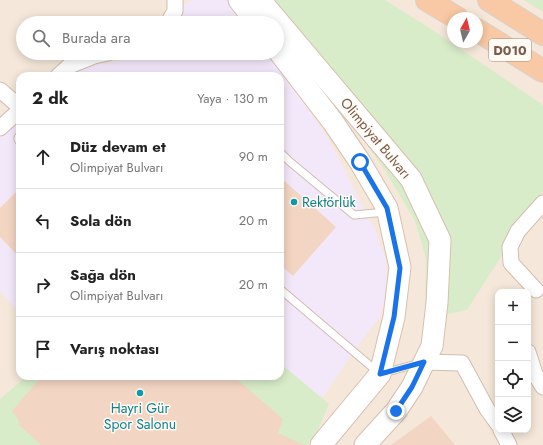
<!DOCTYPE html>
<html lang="tr">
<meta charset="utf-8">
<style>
:root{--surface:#fff;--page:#f6f6f6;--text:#222;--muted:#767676;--line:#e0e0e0}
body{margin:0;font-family:Jost,sans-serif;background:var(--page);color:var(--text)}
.controls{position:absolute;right:12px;bottom:12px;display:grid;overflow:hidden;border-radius:8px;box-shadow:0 2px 10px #0003}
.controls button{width:36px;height:36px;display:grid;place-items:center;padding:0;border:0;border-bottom:1px solid var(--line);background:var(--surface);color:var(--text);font:20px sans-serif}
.compass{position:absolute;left:447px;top:12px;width:36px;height:36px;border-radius:50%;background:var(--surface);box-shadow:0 2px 10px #0003;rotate:8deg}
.stop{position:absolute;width:12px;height:12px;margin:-9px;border:3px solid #1a73e8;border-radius:50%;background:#fff}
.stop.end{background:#1a73e8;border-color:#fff;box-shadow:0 1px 4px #0008}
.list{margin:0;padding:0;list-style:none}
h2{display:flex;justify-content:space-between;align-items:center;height:52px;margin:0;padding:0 16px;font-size:17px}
h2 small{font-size:13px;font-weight:400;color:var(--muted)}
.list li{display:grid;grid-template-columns:26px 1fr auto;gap:12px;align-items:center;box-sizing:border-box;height:64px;padding:0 16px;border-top:1px solid var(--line)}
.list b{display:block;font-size:15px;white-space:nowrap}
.list p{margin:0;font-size:13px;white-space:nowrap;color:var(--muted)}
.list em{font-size:13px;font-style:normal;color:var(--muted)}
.icon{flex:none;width:22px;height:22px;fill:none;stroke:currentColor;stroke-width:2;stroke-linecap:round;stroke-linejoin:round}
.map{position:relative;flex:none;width:543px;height:445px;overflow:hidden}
.search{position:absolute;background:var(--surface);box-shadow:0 2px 10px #0003;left:16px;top:16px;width:268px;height:44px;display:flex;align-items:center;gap:10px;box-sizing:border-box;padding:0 14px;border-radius:22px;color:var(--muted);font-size:15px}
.panel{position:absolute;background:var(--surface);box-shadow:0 2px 10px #0003;left:16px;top:72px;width:268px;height:308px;border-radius:12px}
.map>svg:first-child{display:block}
</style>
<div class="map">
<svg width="543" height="445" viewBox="0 0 543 445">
<rect width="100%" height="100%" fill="#fdf6ec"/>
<path fill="#f5e8da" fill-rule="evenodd" d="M0,0H543V445H0ZM453,18H477V42H453ZM23,23H277V53H23ZM20,76H280V376H20ZM498,292H528V430H498Z"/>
<g fill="#f3e8fa">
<polygon points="192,0 226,0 244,23 179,23 180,21 183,5"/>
<polygon points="140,53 266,53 301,99 328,138 377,234 386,260 387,291 380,317 367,333 322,398 280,363 280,76 69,76 79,68 128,59"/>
<polygon points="20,119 20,313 0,291 0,137"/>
</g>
<g fill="#d8ecc9">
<polygon points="256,0 385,0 431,29 543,105 543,191 467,310 425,319 426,259 415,221 383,167 348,119"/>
<polygon points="524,0 543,0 543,12"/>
<polygon points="280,363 329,404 316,435 307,445 0,445 0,399 27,376 280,376"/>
</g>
<g fill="#f3d5c3">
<polygon points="280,177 336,227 293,276 280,265"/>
<polygon points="20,188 20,258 0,237 0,208"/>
<polygon points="42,376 233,376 283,419 278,433 304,445 41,445 19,425 18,419 12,411"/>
<polygon points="431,416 455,445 391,445"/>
</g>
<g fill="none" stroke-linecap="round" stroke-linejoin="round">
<g stroke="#d1beb0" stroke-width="9">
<g id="service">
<polyline points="280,152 289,161 354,215 386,212"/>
<polyline points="280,289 380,374 420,363"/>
</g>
</g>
<g stroke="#d1beb0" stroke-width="13">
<polyline id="pedestrian" points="20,139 20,138"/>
</g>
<g stroke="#d1beb0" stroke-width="17">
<g id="minor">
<polyline points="168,23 175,11 175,0"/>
<polyline points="58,76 69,66 94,56 108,53"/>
<polyline points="0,90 20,107"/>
<polyline points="0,128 20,110"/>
<polyline points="536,290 511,263 510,247 518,231 543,203"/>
<polyline points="528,352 535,374 543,387"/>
<polyline points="424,362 462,363 487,409 498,424"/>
<polyline points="501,430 509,445"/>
</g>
</g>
<g stroke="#d6c0b0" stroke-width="23">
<g id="secondary">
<polyline points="239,0 257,23"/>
<polyline points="260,0 411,179 440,240 437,303 432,346 412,387 396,411 365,445"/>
<polyline points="277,49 333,122 360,162 387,208 400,267 394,317 380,374 321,445"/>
</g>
</g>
<g stroke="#dad1cd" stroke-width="24">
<g id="trunk">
<polyline points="427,0 457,18"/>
<polyline points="489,0 543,34"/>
<polyline points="477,30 543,71"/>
</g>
</g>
<use href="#service" stroke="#fff" stroke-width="7"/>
<use href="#pedestrian" stroke="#fff" stroke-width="11"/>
<use href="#minor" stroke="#fff" stroke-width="15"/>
<use href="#secondary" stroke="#fff" stroke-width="21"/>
<use href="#trunk" stroke="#f9c8a4" stroke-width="22"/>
</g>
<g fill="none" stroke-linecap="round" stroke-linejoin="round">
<polyline stroke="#1a73e8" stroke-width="5" points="360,162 387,208 400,268 394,317 380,374 424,362 412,387 396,411"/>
</g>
<g fill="#0f9aa8" stroke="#fffaf3" stroke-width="1.5">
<circle cx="294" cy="202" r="4"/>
<circle cx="140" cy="393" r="4"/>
</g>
<g text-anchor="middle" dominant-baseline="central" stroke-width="3" stroke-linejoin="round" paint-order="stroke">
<rect fill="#fffaf3" stroke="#a28b7f" stroke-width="1" x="489" y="39" width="42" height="22" rx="3"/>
<g font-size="13" font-weight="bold" fill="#7a5c4d">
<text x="510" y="50">D010</text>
</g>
<g font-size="14" fill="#7a5c4d" stroke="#fffaf3">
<text transform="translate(376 138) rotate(50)">Olimpiyat Bulvarı</text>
</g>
<g font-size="14" fill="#0d838f" stroke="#fffaf3" text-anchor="start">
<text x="302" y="202">Rektörlük</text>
<text x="140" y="408" text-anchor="middle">Hayri Gür<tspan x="140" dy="16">Spor Salonu</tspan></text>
</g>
</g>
</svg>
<div class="controls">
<button>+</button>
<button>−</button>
<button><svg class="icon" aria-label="locate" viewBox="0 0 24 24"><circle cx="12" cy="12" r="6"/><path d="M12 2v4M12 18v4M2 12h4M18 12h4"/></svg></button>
<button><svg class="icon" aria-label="layers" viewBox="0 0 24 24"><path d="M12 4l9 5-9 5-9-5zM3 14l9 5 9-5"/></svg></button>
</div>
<svg class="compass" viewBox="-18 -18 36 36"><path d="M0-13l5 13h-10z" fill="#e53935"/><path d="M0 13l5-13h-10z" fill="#767676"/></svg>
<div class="stop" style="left:360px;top:162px"></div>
<div class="stop end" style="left:396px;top:411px"></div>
<div class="search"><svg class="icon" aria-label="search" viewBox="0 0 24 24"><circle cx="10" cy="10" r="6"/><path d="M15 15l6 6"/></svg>Burada ara</div>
<section class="panel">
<h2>2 dk<small>Yaya · 130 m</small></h2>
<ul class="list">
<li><svg class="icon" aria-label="ahead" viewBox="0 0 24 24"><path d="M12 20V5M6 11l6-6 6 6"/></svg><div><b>Düz devam et</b><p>Olimpiyat Bulvarı</p></div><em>90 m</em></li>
<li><svg class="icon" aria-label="left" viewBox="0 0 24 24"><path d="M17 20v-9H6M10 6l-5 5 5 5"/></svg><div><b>Sola dön</b></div><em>20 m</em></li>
<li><svg class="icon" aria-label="right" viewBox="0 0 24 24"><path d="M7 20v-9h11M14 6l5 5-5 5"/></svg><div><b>Sağa dön</b><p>Olimpiyat Bulvarı</p></div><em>20 m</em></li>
<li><svg class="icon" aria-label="arrive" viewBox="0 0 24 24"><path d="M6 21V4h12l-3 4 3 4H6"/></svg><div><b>Varış noktası</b></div></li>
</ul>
</section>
</div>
